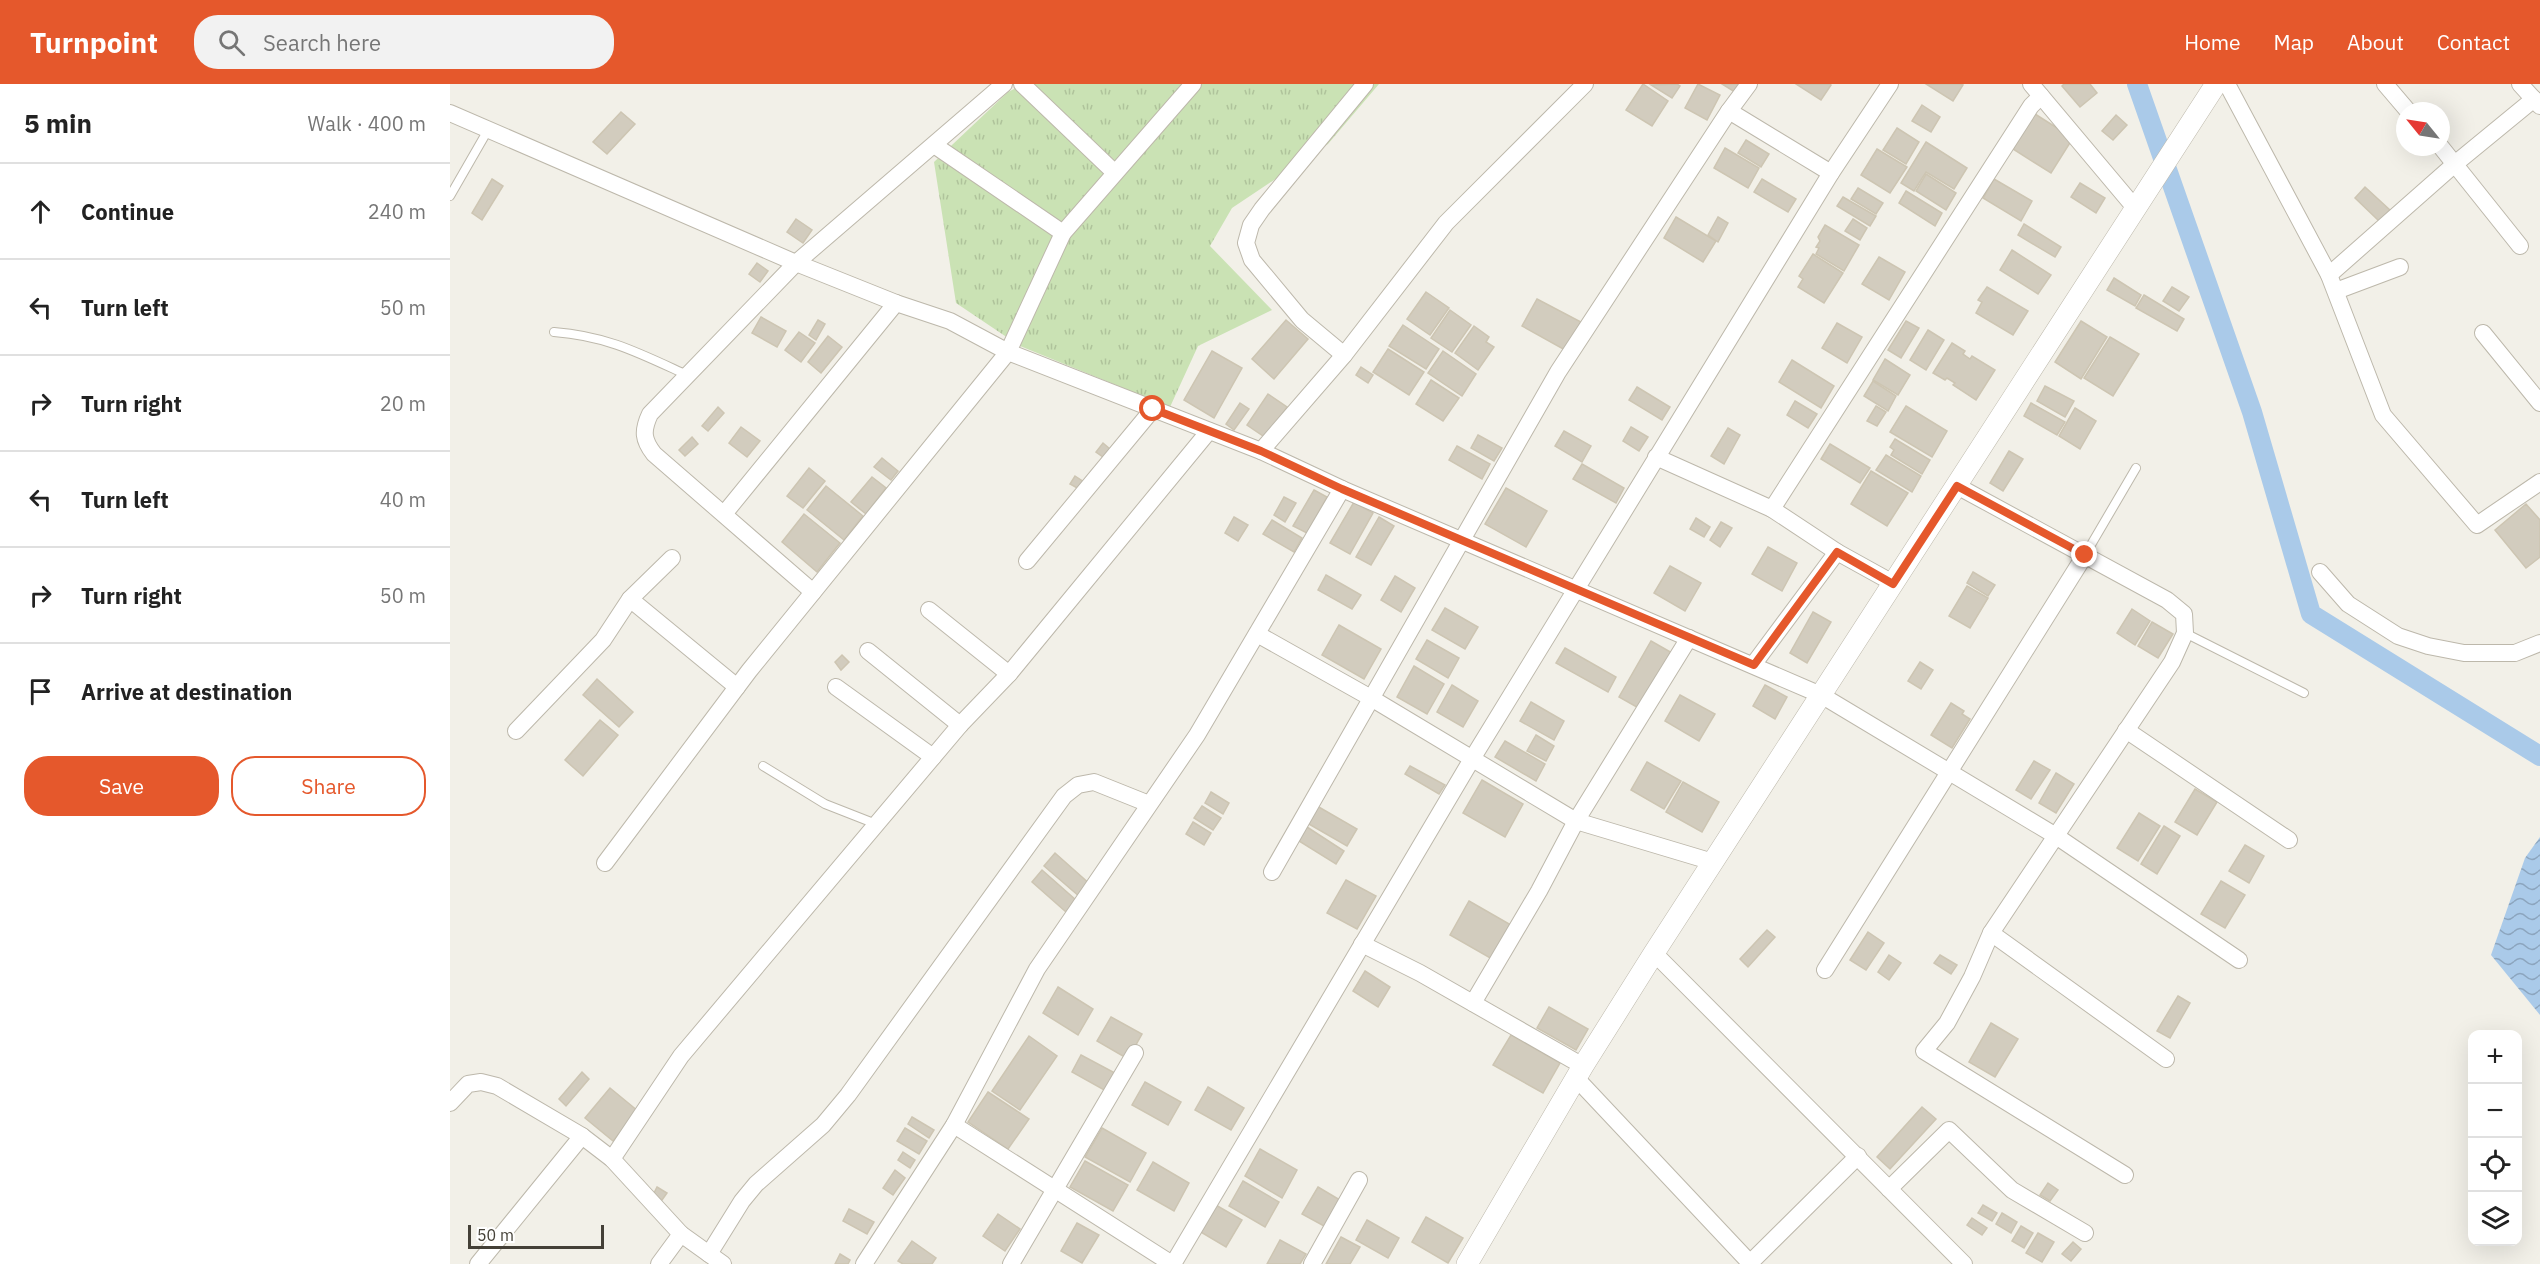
<!DOCTYPE html>
<meta charset="utf-8">
<style>
:root{--surface:#fff;--page:#f2f2f2;--text:#222;--muted:#767676;--line:#e0e0e0;--accent:#e5582c}
body{margin:0;font-family:"IBM Plex Sans",sans-serif;background:var(--page);color:var(--text)}
.controls{position:absolute;right:18px;bottom:18px;display:grid;overflow:hidden;border-radius:12px;box-shadow:0 6px 24px #0002}
.controls button{width:54px;height:54px;display:grid;place-items:center;padding:0;border:0;border-bottom:2px solid var(--line);background:var(--surface);color:var(--text);font:30px sans-serif}
.compass{position:absolute;left:1946px;top:18px;width:54px;height:54px;border-radius:50%;background:var(--surface);box-shadow:0 6px 24px #0002;rotate:300deg}
.scale{position:absolute;left:18px;bottom:15px;width:136px;box-sizing:border-box;padding-left:6px;border:3px solid #444037;border-top:0;font-size:16px;line-height:21px;white-space:nowrap;color:#444037;-webkit-text-stroke:4px #fff;paint-order:stroke}
.stop{position:absolute;width:18px;height:18px;margin:-14px;border:4px solid #e5582c;border-radius:50%;background:#fff}
.stop.end{background:#e5582c;border-color:#fff;box-shadow:0 2px 6px #0008}
.list{margin:0;padding:0;list-style:none}
h2{display:flex;justify-content:space-between;align-items:center;height:78px;margin:0;padding:0 24px;font-size:26px}
h2 small{font-size:20px;font-weight:400;color:var(--muted)}
.list li{display:grid;grid-template-columns:39px 1fr auto;gap:18px;align-items:center;box-sizing:border-box;height:96px;padding:0 24px;border-top:2px solid var(--line)}
.list b{display:block;font-size:22px;white-space:nowrap}
.list em{font-size:20px;font-style:normal;color:var(--muted)}
.actions{display:flex;gap:12px;padding:18px 24px}
.actions a{flex:1;padding:14px 0;border:2px solid var(--accent);border-radius:24px;text-align:center;font-size:21px;color:var(--accent)}
.actions .main{background:var(--accent);color:#fff}
.icon{flex:none;width:33px;height:33px;fill:none;stroke:currentColor;stroke-width:2;stroke-linecap:round;stroke-linejoin:round}
.map{position:relative;flex:none;width:2090px;height:1180px;overflow:hidden}
header{display:flex;align-items:center;gap:36px;box-sizing:border-box;height:84px;padding:0 30px;background:var(--accent);color:#fff}
header strong{font-size:28px}
nav{display:flex;gap:33px;margin-inline-start:auto;font-size:21px}
.search{width:420px;height:54px;background:var(--page);display:flex;align-items:center;gap:15px;box-sizing:border-box;padding:0 21px;border-radius:24px;color:var(--muted);font-size:22px}
main{display:flex}
aside{flex:1;background:var(--surface)}
.map>svg:first-child{display:block}
</style>
<header>
<strong>Turnpoint</strong>
<div class="search"><svg class="icon" aria-label="search" viewBox="0 0 24 24"><circle cx="10" cy="10" r="6"/><path d="M15 15l6 6"/></svg>Search here</div>
<nav><a>Home</a><a>Map</a><a>About</a><a>Contact</a></nav>
</header>
<main>
<aside>
<h2>5 min<small>Walk · 400 m</small></h2>
<ul class="list">
<li><svg class="icon" aria-label="ahead" viewBox="0 0 24 24"><path d="M12 20V5M6 11l6-6 6 6"/></svg><div><b>Continue</b></div><em>240 m</em></li>
<li><svg class="icon" aria-label="left" viewBox="0 0 24 24"><path d="M17 20v-9H6M10 6l-5 5 5 5"/></svg><div><b>Turn left</b></div><em>50 m</em></li>
<li><svg class="icon" aria-label="right" viewBox="0 0 24 24"><path d="M7 20v-9h11M14 6l5 5-5 5"/></svg><div><b>Turn right</b></div><em>20 m</em></li>
<li><svg class="icon" aria-label="left" viewBox="0 0 24 24"><path d="M17 20v-9H6M10 6l-5 5 5 5"/></svg><div><b>Turn left</b></div><em>40 m</em></li>
<li><svg class="icon" aria-label="right" viewBox="0 0 24 24"><path d="M7 20v-9h11M14 6l5 5-5 5"/></svg><div><b>Turn right</b></div><em>50 m</em></li>
<li><svg class="icon" aria-label="arrive" viewBox="0 0 24 24"><path d="M6 21V4h12l-3 4 3 4H6"/></svg><div><b>Arrive at destination</b></div></li>
</ul>
<div class="actions"><a class="main">Save</a><a>Share</a></div>
</aside>
<div class="map">
<svg width="2090" height="1180" viewBox="0 0 2090 1180">
<defs>
<pattern id="grass-tufts" width="24" height="20" patternUnits="userSpaceOnUse" patternTransform="scale(1.5)"><rect width="24" height="20" fill="#cae2b4"/><path d="M3 7l-1-3M5 7V3M7 7l1-3M15 17l-1-3M17 17v-4M19 17l1-3" fill="none" stroke="#afc39b"/></pattern>
<pattern id="water-waves" width="16" height="10" patternUnits="userSpaceOnUse" patternTransform="scale(1.5)"><rect width="16" height="10" fill="#aacae9"/><path d="M0 5q4-4 8 0t8 0" fill="none" stroke="#8ca5be"/></pattern>
</defs>
<rect width="100%" height="100%" fill="#f2f0e8"/>
<polygon fill="url(#grass-tufts)" points="574,0 929,0 878,60 782,124 760,162 822,226 748,262 720,323 570,262 506,219 484,78 558,8"/>
<polygon fill="url(#water-waves)" points="2090,753 2090,931 2041,871 2075,774"/>
<g fill="none" stroke-linecap="round" stroke-linejoin="round">
<polyline stroke="#aacae9" stroke-width="20" points="1687,0 1802,328 1861,530 2090,672"/>
</g>
<g fill="#d2ccbe" stroke="#cdc5b2" stroke-width="1.5">
<polygon points="1193,0 1218,17 1202,42 1176,26"/>
<polygon points="1227,0 1230,2 1222,14 1201,1"/>
<polygon points="1248,0 1270,11 1257,36 1235,24"/>
<polygon points="1272,0 1294,0 1288,10"/>
<polygon points="1346,0 1380,0 1381,1 1371,16"/>
<polygon points="1476,0 1510,0 1513,1 1503,17"/>
<polygon points="1614,0 1640,0 1647,9 1630,23 1612,2"/>
<polygon points="1472,21 1490,33 1481,48 1462,37"/>
<polygon points="171,28 185,40 157,70 143,58"/>
<polygon points="1585,30 1623,54 1601,89 1563,65"/>
<polygon points="1666,31 1677,41 1663,56 1652,47"/>
<polygon points="1447,44 1469,58 1456,80 1433,66"/>
<polygon points="1296,56 1319,70 1311,83 1288,69"/>
<polygon points="1476,58 1517,84 1504,105 1476,88 1464,107 1451,99"/>
<polygon points="1275,64 1309,84 1298,104 1264,84"/>
<polygon points="1427,65 1457,83 1440,109 1411,91"/>
<polygon points="1476,90 1506,109 1496,126 1466,107"/>
<polygon points="42,95 53,102 32,136 22,129"/>
<polygon points="1312,95 1346,115 1338,128 1304,108"/>
<polygon points="1544,95 1582,117 1571,137 1533,114"/>
<polygon points="1630,99 1655,114 1646,129 1621,113"/>
<polygon points="1915,103 1940,126 1930,138 1905,114"/>
<polygon points="1408,104 1433,119 1426,130 1401,115"/>
<polygon points="1456,107 1492,129 1485,142 1449,119"/>
<polygon points="1393,113 1426,132 1420,142 1387,122"/>
<polygon points="1226,133 1266,157 1253,178 1214,154"/>
<polygon points="1268,133 1278,139 1268,158 1258,151"/>
<polygon points="346,135 362,146 353,159 337,148"/>
<polygon points="1403,135 1417,144 1410,156 1395,147"/>
<polygon points="1574,140 1611,163 1605,173 1568,151"/>
<polygon points="1375,141 1409,161 1394,187 1366,170 1369,164 1366,163 1370,157 1368,153"/>
<polygon points="1562,166 1601,191 1588,210 1550,186"/>
<polygon points="1363,170 1393,189 1374,219 1348,203 1353,195 1349,192"/>
<polygon points="1429,173 1455,188 1439,216 1412,200"/>
<polygon points="307,179 318,187 310,198 299,190"/>
<polygon points="1664,194 1691,211 1685,222 1657,206"/>
<polygon points="1537,203 1578,227 1563,251 1526,229 1532,218 1528,216"/>
<polygon points="1722,203 1739,213 1729,227 1713,217"/>
<polygon points="976,208 999,224 980,251 957,235"/>
<polygon points="1694,211 1734,235 1727,247 1686,224"/>
<polygon points="1087,215 1131,238 1115,266 1072,242"/>
<polygon points="1000,226 1021,241 1002,268 981,254"/>
<polygon points="311,233 336,247 327,263 302,249"/>
<polygon points="368,236 375,240 366,256 359,251"/>
<polygon points="836,236 858,255 824,295 802,275"/>
<polygon points="1456,237 1469,244 1451,274 1438,266"/>
<polygon points="1631,237 1657,253 1631,295 1605,278"/>
<polygon points="1387,239 1412,253 1397,279 1372,264"/>
<polygon points="953,241 989,265 976,285 939,262"/>
<polygon points="1024,242 1039,253 1036,258 1044,263 1028,286 1005,269"/>
<polygon points="1478,246 1494,256 1476,286 1460,276"/>
<polygon points="349,248 365,259 351,278 335,266"/>
<polygon points="378,252 392,263 371,289 358,278"/>
<polygon points="1660,253 1689,270 1663,312 1634,294"/>
<polygon points="1502,259 1515,267 1513,270 1520,275 1522,272 1545,286 1526,316 1503,301 1505,299 1497,294 1495,296 1483,289"/>
<polygon points="938,265 974,288 959,311 923,288"/>
<polygon points="762,267 792,284 764,334 734,316"/>
<polygon points="993,267 1026,290 1012,312 978,289"/>
<polygon points="1435,275 1460,291 1448,311 1423,296"/>
<polygon points="1342,276 1384,302 1371,324 1329,298"/>
<polygon points="911,283 923,291 918,299 906,291"/>
<polygon points="981,296 1009,314 993,337 966,320"/>
<polygon points="1423,297 1446,312 1438,327 1414,312"/>
<polygon points="1595,302 1624,317 1615,333 1587,317"/>
<polygon points="1187,303 1220,323 1212,336 1179,316"/>
<polygon points="818,310 837,323 816,354 797,341"/>
<polygon points="1345,317 1367,330 1358,344 1337,331"/>
<polygon points="790,319 799,325 784,346 776,340"/>
<polygon points="1581,319 1615,338 1607,351 1574,332"/>
<polygon points="1426,322 1436,328 1427,342 1417,337"/>
<polygon points="1456,322 1497,347 1482,373 1440,348"/>
<polygon points="268,323 274,329 258,347 252,342"/>
<polygon points="1625,324 1646,337 1630,365 1609,352"/>
<polygon points="291,343 310,357 297,373 279,359"/>
<polygon points="1181,343 1198,353 1189,367 1173,357"/>
<polygon points="1278,344 1290,351 1274,380 1261,372"/>
<polygon points="1114,347 1141,362 1132,378 1105,362"/>
<polygon points="1028,351 1052,364 1044,377 1021,364"/>
<polygon points="242,353 248,360 235,372 229,366"/>
<polygon points="1445,355 1480,376 1472,390 1441,371 1444,366 1440,363"/>
<polygon points="653,359 660,365 653,373 646,368"/>
<polygon points="1380,360 1420,384 1410,399 1371,375"/>
<polygon points="1007,362 1040,380 1032,395 999,376"/>
<polygon points="1559,367 1573,375 1553,407 1540,399"/>
<polygon points="1436,371 1471,392 1462,408 1426,386"/>
<polygon points="432,374 448,387 441,396 424,383"/>
<polygon points="1132,380 1174,404 1166,419 1123,395"/>
<polygon points="359,384 375,397 353,424 337,412"/>
<polygon points="1421,387 1458,409 1437,442 1401,420"/>
<polygon points="625,392 634,398 629,405 620,400"/>
<polygon points="422,393 436,404 416,430 401,418"/>
<polygon points="376,402 413,432 394,456 357,426"/>
<polygon points="1056,404 1097,427 1076,463 1035,440"/>
<polygon points="864,406 877,413 857,449 843,442"/>
<polygon points="834,413 846,419 835,438 824,431"/>
<polygon points="904,418 923,429 900,470 880,459"/>
<polygon points="2076,420 2090,436 2090,473 2076,484 2045,446"/>
<polygon points="354,430 390,459 367,488 332,458"/>
<polygon points="784,433 798,441 788,457 775,449"/>
<polygon points="929,433 944,442 921,481 906,473"/>
<polygon points="1246,434 1260,443 1254,453 1240,445"/>
<polygon points="822,436 852,454 844,468 813,450"/>
<polygon points="1271,438 1282,444 1270,463 1260,456"/>
<polygon points="1318,463 1347,479 1332,507 1302,490"/>
<polygon points="1220,482 1251,499 1235,527 1204,509"/>
<polygon points="1523,488 1545,501 1538,512 1517,499"/>
<polygon points="876,491 911,511 902,525 868,506"/>
<polygon points="945,492 965,504 951,528 931,516"/>
<polygon points="1517,502 1538,514 1520,544 1499,532"/>
<polygon points="995,524 1028,543 1015,565 982,546"/>
<polygon points="1682,525 1700,537 1685,561 1667,549"/>
<polygon points="1363,528 1381,538 1357,579 1340,569"/>
<polygon points="1702,538 1723,550 1708,574 1688,562"/>
<polygon points="889,541 931,565 914,595 872,571"/>
<polygon points="977,556 1009,574 998,594 966,575"/>
<polygon points="1201,557 1224,570 1192,626 1169,613"/>
<polygon points="1115,564 1166,593 1158,608 1106,579"/>
<polygon points="392,571 399,578 391,586 385,578"/>
<polygon points="1470,578 1483,586 1471,605 1458,597"/>
<polygon points="964,582 994,600 977,630 947,613"/>
<polygon points="147,595 183,628 169,643 133,611"/>
<polygon points="1002,601 1028,617 1013,643 987,628"/>
<polygon points="1315,601 1337,613 1325,635 1303,622"/>
<polygon points="1230,611 1265,630 1249,657 1215,637"/>
<polygon points="1081,618 1114,637 1104,656 1070,637"/>
<polygon points="1501,619 1514,627 1512,630 1520,635 1502,664 1481,651"/>
<polygon points="150,636 168,651 133,692 115,676"/>
<polygon points="1086,651 1104,662 1096,677 1077,667"/>
<polygon points="1055,657 1095,680 1086,697 1045,673"/>
<polygon points="1584,677 1600,686 1581,715 1566,706"/>
<polygon points="1197,678 1231,697 1214,725 1181,706"/>
<polygon points="960,682 995,701 989,710 955,690"/>
<polygon points="1606,689 1624,700 1606,729 1589,719"/>
<polygon points="1032,696 1073,720 1055,753 1013,729"/>
<polygon points="1233,698 1269,718 1252,748 1216,728"/>
<polygon points="1745,705 1767,718 1747,751 1725,738"/>
<polygon points="761,708 779,719 773,730 755,719"/>
<polygon points="752,722 771,734 763,746 744,734"/>
<polygon points="867,722 907,745 897,762 857,739"/>
<polygon points="1689,729 1710,742 1688,777 1667,764"/>
<polygon points="743,738 761,749 754,761 736,750"/>
<polygon points="1714,742 1730,752 1707,790 1691,780"/>
<polygon points="857,743 894,767 886,780 849,757"/>
<polygon points="1795,761 1814,772 1799,799 1779,787"/>
<polygon points="605,769 641,801 630,813 594,782"/>
<polygon points="592,786 626,816 616,828 582,798"/>
<polygon points="896,796 926,812 907,845 877,829"/>
<polygon points="1771,797 1795,811 1775,844 1751,830"/>
<polygon points="1019,817 1061,841 1042,875 1000,851"/>
<polygon points="1317,846 1325,853 1298,883 1290,875"/>
<polygon points="1418,848 1434,859 1416,886 1400,876"/>
<polygon points="1439,871 1451,879 1439,896 1428,888"/>
<polygon points="1490,871 1507,881 1501,890 1484,879"/>
<polygon points="915,887 940,903 928,923 903,907"/>
<polygon points="608,903 643,925 628,951 593,929"/>
<polygon points="1728,912 1740,919 1720,954 1707,947"/>
<polygon points="1099,923 1138,945 1126,966 1087,944"/>
<polygon points="661,933 692,950 678,975 647,957"/>
<polygon points="1541,939 1568,955 1545,993 1519,978"/>
<polygon points="1061,951 1110,979 1093,1009 1043,981"/>
<polygon points="579,952 607,972 570,1026 542,1007"/>
<polygon points="631,971 665,989 656,1007 622,988"/>
<polygon points="132,988 139,995 116,1022 109,1015"/>
<polygon points="695,998 731,1018 718,1041 682,1021"/>
<polygon points="758,1003 794,1024 781,1046 745,1026"/>
<polygon points="160,1004 188,1027 163,1057 135,1034"/>
<polygon points="538,1008 579,1035 558,1065 518,1038"/>
<polygon points="1472,1023 1486,1035 1440,1085 1427,1073"/>
<polygon points="462,1033 484,1046 479,1054 458,1040"/>
<polygon points="455,1044 477,1057 469,1070 447,1057"/>
<polygon points="652,1044 696,1069 680,1098 635,1073"/>
<polygon points="810,1065 847,1086 832,1114 795,1092"/>
<polygon points="453,1068 465,1076 460,1084 448,1076"/>
<polygon points="635,1077 678,1101 663,1127 620,1103"/>
<polygon points="703,1078 739,1099 724,1127 687,1106"/>
<polygon points="445,1086 455,1094 443,1111 433,1104"/>
<polygon points="793,1097 829,1118 815,1143 779,1122"/>
<polygon points="1598,1099 1608,1106 1600,1117 1590,1111"/>
<polygon points="207,1103 217,1109 212,1116 203,1111"/>
<polygon points="868,1103 890,1116 874,1142 852,1130"/>
<polygon points="764,1120 792,1136 776,1163 749,1147"/>
<polygon points="1533,1121 1547,1129 1542,1137 1528,1129"/>
<polygon points="399,1125 424,1138 417,1150 393,1137"/>
<polygon points="1552,1129 1567,1138 1561,1149 1546,1140"/>
<polygon points="548,1130 570,1145 555,1167 533,1152"/>
<polygon points="976,1133 1013,1154 998,1179 962,1158"/>
<polygon points="1522,1134 1537,1144 1532,1151 1517,1141"/>
<polygon points="917,1136 949,1154 938,1174 906,1156"/>
<polygon points="627,1139 649,1151 632,1179 611,1167"/>
<polygon points="1571,1142 1583,1149 1574,1164 1562,1157"/>
<polygon points="1588,1149 1604,1158 1592,1178 1576,1169"/>
<polygon points="891,1153 910,1163 900,1180 876,1180"/>
<polygon points="830,1156 856,1170 850,1180 817,1180"/>
<polygon points="462,1157 486,1174 482,1180 453,1180 448,1177"/>
<polygon points="1623,1158 1631,1165 1621,1177 1612,1170"/>
<polygon points="390,1170 400,1176 398,1180 385,1180"/>
</g>
<g fill="none" stroke-linecap="round" stroke-linejoin="round">
<g stroke="#bdb8ab" stroke-width="10">
<g id="service">
<polyline points="0,112 38,46"/>
<path d="M104,248C157,252 189,269 237,291"/>
<polyline points="1635,471 1686,384"/>
<polyline points="1735,549 1854,609"/>
<polyline points="313,682 375,720 426,740"/>
</g>
</g>
<g stroke="#bdb8ab" stroke-width="18">
<g id="minor">
<polyline points="572,0 664,88"/>
<polyline points="1581,0 1686,125"/>
<polyline points="1777,0 1879,191 1933,331 2027,441 2090,398"/>
<polyline points="1935,0 1958,27"/>
<polyline points="2070,0 2090,22"/>
<polyline points="1279,27 1381,89"/>
<polyline points="0,29 346,179 446,219 500,237 558,268 811,367 892,405 1371,611 1606,752 1789,876"/>
<polyline points="484,61 613,149"/>
<polyline points="1991,63 2070,162"/>
<polyline points="1879,191 2006,79 2084,15"/>
<polyline points="1886,207 1950,183"/>
<polyline points="2033,249 2090,319"/>
<polyline points="894,271 852,236 802,176 796,159 801,141 812,125 915,0"/>
<polyline points="811,367 894,271 996,139 1135,0"/>
<polyline points="1206,373 1322,425"/>
<polyline points="1507,402 1717,516 1734,530 1735,549 1722,578 1541,849 1522,893 1497,939 1474,967 1675,1091"/>
<polyline points="274,430 446,219"/>
<polyline points="577,477 703,325"/>
<polyline points="1870,488 1898,520 1948,552 1978,562 2014,569 2065,569 2090,559"/>
<polyline points="1443,499 1387,468 1322,425 1581,22 1591,12"/>
<path d="M363,508L204,370C193,356 192,347 200,330L346,179L554,0"/>
<polyline points="180,515 287,603"/>
<polyline points="479,526 559,590"/>
<polyline points="807,550 921,614 1126,737 1263,778"/>
<polyline points="418,567 510,641"/>
<polyline points="1303,581 1387,468"/>
<polyline points="386,603 483,673"/>
<polyline points="1676,646 1839,756"/>
<polyline points="66,647 153,556 180,515 222,474"/>
<polyline points="155,779 299,587 558,268 613,149 743,0"/>
<polyline points="822,788 1108,288 1279,27 1299,0"/>
<polyline points="1541,849 1716,975"/>
<polyline points="912,860 970,889 1133,982"/>
<polyline points="1204,869 1514,1180"/>
<polyline points="1375,886 1635,471"/>
<polyline points="1023,919 1089,807 1126,737 1239,554"/>
<polyline points="1126,994 1301,1180"/>
<polyline points="0,1019 18,1000 31,998 47,1002 132,1052 162,1075 231,1150 209,1180"/>
<polyline points="504,1041 722,1180"/>
<polyline points="162,1075 231,972 510,641 559,590 759,347"/>
<polyline points="1439,1105 1499,1046 1562,1106 1635,1149"/>
<polyline points="231,1150 273,1180"/>
<polyline points="259,1170 292,1117 306,1100 373,1041 398,1011 614,712 628,701 644,698 699,720"/>
<polyline points="1300,1179 1408,1072"/>
<polyline points="28,1180 132,1052"/>
<polyline points="414,1180 504,1041 587,885 747,651 892,405"/>
<polyline points="561,1180 685,969"/>
<polyline points="723,1180 1022,675 1381,89 1440,0"/>
<polyline points="862,1180 909,1096"/>
</g>
</g>
<g stroke="#bdb8ab" stroke-width="22">
<polyline id="tertiary" points="1017,1180 1133,982 1204,869 1766,0"/>
</g>
<use href="#service" stroke="#fff" stroke-width="8"/>
<use href="#minor" stroke="#fff" stroke-width="16"/>
<use href="#tertiary" stroke="#fff" stroke-width="21"/>
</g>
<g fill="none" stroke-linecap="round" stroke-linejoin="round">
<polyline stroke="#e5582c" stroke-width="8" points="703,325 811,367 892,405 1304,581 1387,468 1443,500 1507,402 1635,471"/>
</g>
</svg>
<div class="controls">
<button>+</button>
<button>−</button>
<button><svg class="icon" aria-label="locate" viewBox="0 0 24 24"><circle cx="12" cy="12" r="6"/><path d="M12 2v4M12 18v4M2 12h4M18 12h4"/></svg></button>
<button><svg class="icon" aria-label="layers" viewBox="0 0 24 24"><path d="M12 4l9 5-9 5-9-5zM3 14l9 5 9-5"/></svg></button>
</div>
<svg class="compass" viewBox="-18 -18 36 36"><path d="M0-13l5 13h-10z" fill="#e53935"/><path d="M0 13l5-13h-10z" fill="#767676"/></svg>
<div class="scale">50 m</div>
<div class="stop" style="left:703px;top:325px"></div>
<div class="stop end" style="left:1635px;top:471px"></div>
</div>
</main>
